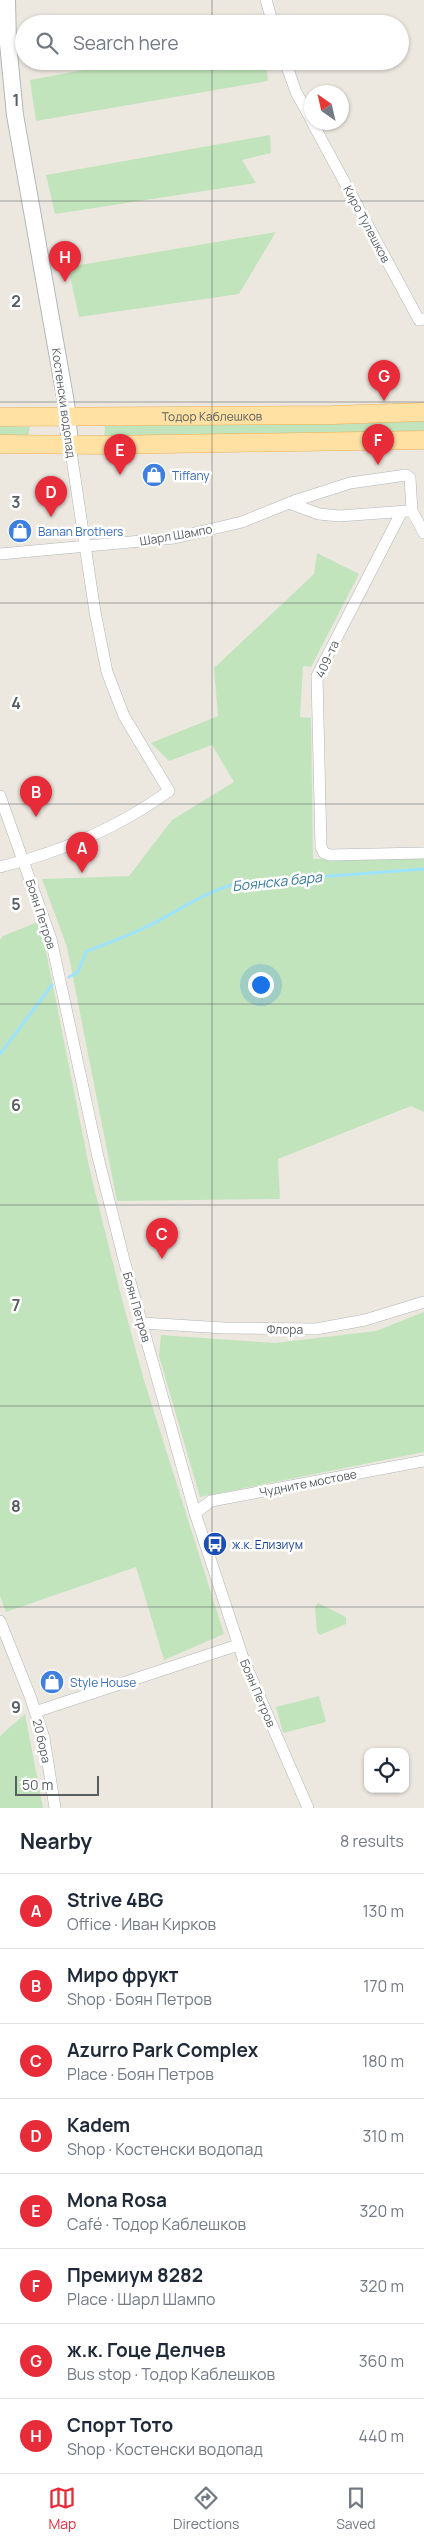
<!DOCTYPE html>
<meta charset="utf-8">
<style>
:root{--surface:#fff;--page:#f6f6f7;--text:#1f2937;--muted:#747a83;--line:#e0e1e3;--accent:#e72b39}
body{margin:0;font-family:Manrope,sans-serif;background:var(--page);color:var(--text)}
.controls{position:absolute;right:15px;bottom:15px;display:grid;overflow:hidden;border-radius:10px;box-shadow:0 1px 4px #0004}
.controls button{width:45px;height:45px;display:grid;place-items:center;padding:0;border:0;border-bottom:1px solid var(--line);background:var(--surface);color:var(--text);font:25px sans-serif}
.compass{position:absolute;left:304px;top:85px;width:45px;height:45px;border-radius:50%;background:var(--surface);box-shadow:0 1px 4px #0004;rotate:326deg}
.scale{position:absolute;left:15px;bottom:12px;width:84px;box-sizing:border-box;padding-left:5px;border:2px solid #595e61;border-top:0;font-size:14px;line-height:18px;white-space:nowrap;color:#595e61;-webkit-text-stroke:4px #fff;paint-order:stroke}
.you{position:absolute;left:260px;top:984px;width:18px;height:18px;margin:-12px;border:4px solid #fff;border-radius:50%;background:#1a73e8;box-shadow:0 0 0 8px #1a73e833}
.badge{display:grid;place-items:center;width:32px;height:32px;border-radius:50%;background:var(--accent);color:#fff;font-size:16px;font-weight:700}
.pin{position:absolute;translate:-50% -41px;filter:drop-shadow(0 1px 2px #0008)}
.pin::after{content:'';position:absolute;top:26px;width:18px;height:15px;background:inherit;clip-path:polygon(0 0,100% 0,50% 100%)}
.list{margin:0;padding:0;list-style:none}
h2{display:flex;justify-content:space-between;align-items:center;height:65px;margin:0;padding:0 20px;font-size:21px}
h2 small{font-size:16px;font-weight:400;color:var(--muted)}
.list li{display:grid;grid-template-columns:32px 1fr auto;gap:15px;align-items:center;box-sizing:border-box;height:75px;padding:0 20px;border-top:1px solid var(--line)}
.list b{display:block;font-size:19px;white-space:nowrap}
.list p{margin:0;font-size:16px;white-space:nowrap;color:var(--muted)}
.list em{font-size:16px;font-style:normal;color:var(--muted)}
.icon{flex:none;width:28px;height:28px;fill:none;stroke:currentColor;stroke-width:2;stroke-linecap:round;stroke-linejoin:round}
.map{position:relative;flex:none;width:424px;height:1808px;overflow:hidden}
.search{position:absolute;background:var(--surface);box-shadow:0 1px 4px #0004;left:15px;right:15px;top:15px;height:55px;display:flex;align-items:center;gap:12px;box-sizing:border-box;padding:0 18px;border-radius:28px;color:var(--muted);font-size:19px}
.sheet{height:665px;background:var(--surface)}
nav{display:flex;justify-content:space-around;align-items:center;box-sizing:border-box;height:70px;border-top:1px solid var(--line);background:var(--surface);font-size:14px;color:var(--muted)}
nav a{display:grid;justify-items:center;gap:2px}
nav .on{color:var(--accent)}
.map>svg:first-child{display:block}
</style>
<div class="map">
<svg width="424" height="1808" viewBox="0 0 424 1808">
<rect width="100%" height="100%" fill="#ece8e0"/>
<g fill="#c2e4bc">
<polygon points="131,61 266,61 268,81 36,121 30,80"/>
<polygon points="270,135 271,153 242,160 256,183 55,214 46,175"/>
<polygon points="276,232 239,294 79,317 68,267"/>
<polygon points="424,419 424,431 104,438 105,426"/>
<polygon points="0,426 30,427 28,437 0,436"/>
<polygon points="317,553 359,574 311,667 303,666 300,717 311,718 313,859 424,856 424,1112 411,1106 278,1159 280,1199 117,1201 67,947 42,879 129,876 172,820 234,782 212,745 169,761 151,743 218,716 214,668 314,574"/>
<polygon points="40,921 90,1171 124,1307 144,1380 224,1634 164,1660 136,1567 6,1612 0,1596 0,940 3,936"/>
<polygon points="424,1312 424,1452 200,1497 159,1356 161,1335 275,1343 376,1331"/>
<polygon points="318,1603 346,1617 346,1624 320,1635 317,1632 315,1607"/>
<polygon points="319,1696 326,1722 283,1733 276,1707"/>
<polygon points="25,1714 43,1808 0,1808 0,1736"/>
</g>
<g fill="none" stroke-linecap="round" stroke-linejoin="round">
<g stroke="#9ee3fe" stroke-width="3">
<path d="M69,977L78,972L86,952C107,943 129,936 150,925C180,910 206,891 239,883L424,869"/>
<polyline points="0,1054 52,985"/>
</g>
<g stroke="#b1b5b8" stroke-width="12">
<g id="street">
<polyline points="266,0 273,24"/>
<polyline points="285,61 296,92 312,121"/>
<polyline points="312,122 419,320 424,319"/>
<polyline points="289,503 319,514 339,516 408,511"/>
<polyline points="402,511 317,676 321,847 324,853 330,855 424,853"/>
<polyline points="0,554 174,538 242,522 294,501 350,483 406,475 410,478 412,511 424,533"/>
<polyline points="0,796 51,939 98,1157 124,1260 195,1513 244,1661 308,1808"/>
<path d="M0,867C61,852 118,828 169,791L124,716L107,672L95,612L70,445"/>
<polyline points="142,1323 224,1328 316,1329 365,1320 424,1302"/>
<polyline points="195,1513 211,1501 424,1461"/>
<polyline points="0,1621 30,1696 44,1738 55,1808"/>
<polyline points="35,1712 238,1645"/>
</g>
</g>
<g stroke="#b2b7bb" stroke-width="18">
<polyline id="secondary" points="7,0 8,43 15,115 66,403 70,445"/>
</g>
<g stroke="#efad56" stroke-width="19">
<g id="primary">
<path id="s1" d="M0,417L332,415L424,412"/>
<polyline points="0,444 102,445 424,440"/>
</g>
</g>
<use href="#street" stroke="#fff" stroke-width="11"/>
<use href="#secondary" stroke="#fff" stroke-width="16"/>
<use href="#primary" stroke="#fee1a3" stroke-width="18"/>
</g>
<path fill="none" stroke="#595e61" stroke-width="1" stroke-opacity="0.55" d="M212,0V24M212,61V1808M0,201H424M0,402H424M0,603H424M0,804H424M0,1004H424M0,1205H424M0,1406H424M0,1607H424"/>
<defs>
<g id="shop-disc" transform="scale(1.25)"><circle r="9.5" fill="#3f7fe0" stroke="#fff"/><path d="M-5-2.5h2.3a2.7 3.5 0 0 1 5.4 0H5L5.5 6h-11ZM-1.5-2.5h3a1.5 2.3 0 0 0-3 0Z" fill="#fff"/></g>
<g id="bus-disc" transform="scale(1.25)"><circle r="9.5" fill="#1a4fb4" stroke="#fff"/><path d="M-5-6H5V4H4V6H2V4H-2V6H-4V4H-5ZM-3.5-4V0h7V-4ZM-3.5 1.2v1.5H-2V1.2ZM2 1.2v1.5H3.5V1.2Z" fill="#fff"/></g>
</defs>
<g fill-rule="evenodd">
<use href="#shop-disc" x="154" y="475"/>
<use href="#shop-disc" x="20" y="531"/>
<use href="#bus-disc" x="215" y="1544"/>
<use href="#shop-disc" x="52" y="1682"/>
</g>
<g text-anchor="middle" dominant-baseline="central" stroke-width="5" stroke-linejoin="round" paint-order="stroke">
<g font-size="12" fill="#595e61" stroke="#fff">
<text transform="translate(367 224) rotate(62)">Киро Тулешков</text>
<text transform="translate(64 403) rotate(82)">Костенски водопад</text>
<text stroke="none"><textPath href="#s1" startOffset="212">Тодор Каблешков</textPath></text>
<text transform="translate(176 535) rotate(-10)">Шарл Шампо</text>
<text transform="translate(327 659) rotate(-66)">409-та</text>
<text transform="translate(41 914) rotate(72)">Боян Петров</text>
<text transform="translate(137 1307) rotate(74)">Боян Петров</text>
<text x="285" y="1329">Флора</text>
<text transform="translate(308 1483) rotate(-11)">Чудните мостове</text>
<text transform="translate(258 1693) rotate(67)">Боян Петров</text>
<text transform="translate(42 1741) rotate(77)">20 бора</text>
</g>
<g font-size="12" fill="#366cbe" stroke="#fff" text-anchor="start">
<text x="172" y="475">Tiffany</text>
<text x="38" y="531">Banan Brothers</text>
<text x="70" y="1682">Style House</text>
</g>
<g font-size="12" fill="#164399" stroke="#fff" text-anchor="start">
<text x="232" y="1544">ж.к. Елизиум</text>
</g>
<g font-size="14" font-style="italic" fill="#38799e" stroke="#fff">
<text transform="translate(277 881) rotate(-6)">Боянска бара</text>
</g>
</g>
<g font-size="16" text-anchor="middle" font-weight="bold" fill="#595e61" stroke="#fff" stroke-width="5" stroke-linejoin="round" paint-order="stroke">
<text x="16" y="106">1</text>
<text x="16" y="307">2</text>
<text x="16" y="508">3</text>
<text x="16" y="709">4</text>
<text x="16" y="910">5</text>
<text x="16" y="1111">6</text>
<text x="16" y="1311">7</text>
<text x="16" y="1512">8</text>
<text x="16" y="1713">9</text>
</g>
</svg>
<div class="controls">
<button><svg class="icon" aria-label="locate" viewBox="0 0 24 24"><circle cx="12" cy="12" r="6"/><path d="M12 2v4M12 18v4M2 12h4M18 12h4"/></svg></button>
</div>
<svg class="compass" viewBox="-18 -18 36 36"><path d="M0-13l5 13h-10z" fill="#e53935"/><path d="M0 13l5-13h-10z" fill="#747a83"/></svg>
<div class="scale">50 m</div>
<div class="you"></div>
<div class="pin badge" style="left:82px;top:873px">A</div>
<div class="pin badge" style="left:36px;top:817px">B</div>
<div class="pin badge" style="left:162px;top:1259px">C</div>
<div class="pin badge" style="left:51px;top:517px">D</div>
<div class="pin badge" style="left:120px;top:475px">E</div>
<div class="pin badge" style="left:378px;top:465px">F</div>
<div class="pin badge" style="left:384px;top:401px">G</div>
<div class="pin badge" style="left:65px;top:282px">H</div>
<div class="search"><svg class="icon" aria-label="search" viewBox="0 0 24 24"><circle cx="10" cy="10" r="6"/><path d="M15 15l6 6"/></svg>Search here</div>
</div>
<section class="sheet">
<h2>Nearby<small>8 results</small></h2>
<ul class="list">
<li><span class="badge">A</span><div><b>Strive 4BG</b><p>Office · Иван Кирков</p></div><em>130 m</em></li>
<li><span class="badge">B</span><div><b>Миро фрукт</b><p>Shop · Боян Петров</p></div><em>170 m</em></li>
<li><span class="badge">C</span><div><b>Azurro Park Complex</b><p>Place · Боян Петров</p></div><em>180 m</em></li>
<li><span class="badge">D</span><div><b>Kadem</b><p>Shop · Костенски водопад</p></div><em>310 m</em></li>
<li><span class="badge">E</span><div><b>Mona Rosa</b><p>Café · Тодор Каблешков</p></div><em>320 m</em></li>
<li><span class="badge">F</span><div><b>Премиум 8282</b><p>Place · Шарл Шампо</p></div><em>320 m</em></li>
<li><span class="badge">G</span><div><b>ж.к. Гоце Делчев</b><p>Bus stop · Тодор Каблешков</p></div><em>360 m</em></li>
<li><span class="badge">H</span><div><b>Спорт Тото</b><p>Shop · Костенски водопад</p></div><em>440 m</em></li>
</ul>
</section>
<nav>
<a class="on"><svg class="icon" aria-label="map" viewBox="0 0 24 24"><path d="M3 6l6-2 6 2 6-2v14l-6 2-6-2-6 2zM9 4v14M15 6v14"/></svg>Map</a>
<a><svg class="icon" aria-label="directions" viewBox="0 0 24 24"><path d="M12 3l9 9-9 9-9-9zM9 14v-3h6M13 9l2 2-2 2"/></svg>Directions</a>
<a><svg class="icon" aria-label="saved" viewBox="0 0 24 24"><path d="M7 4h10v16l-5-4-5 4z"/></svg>Saved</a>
</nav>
